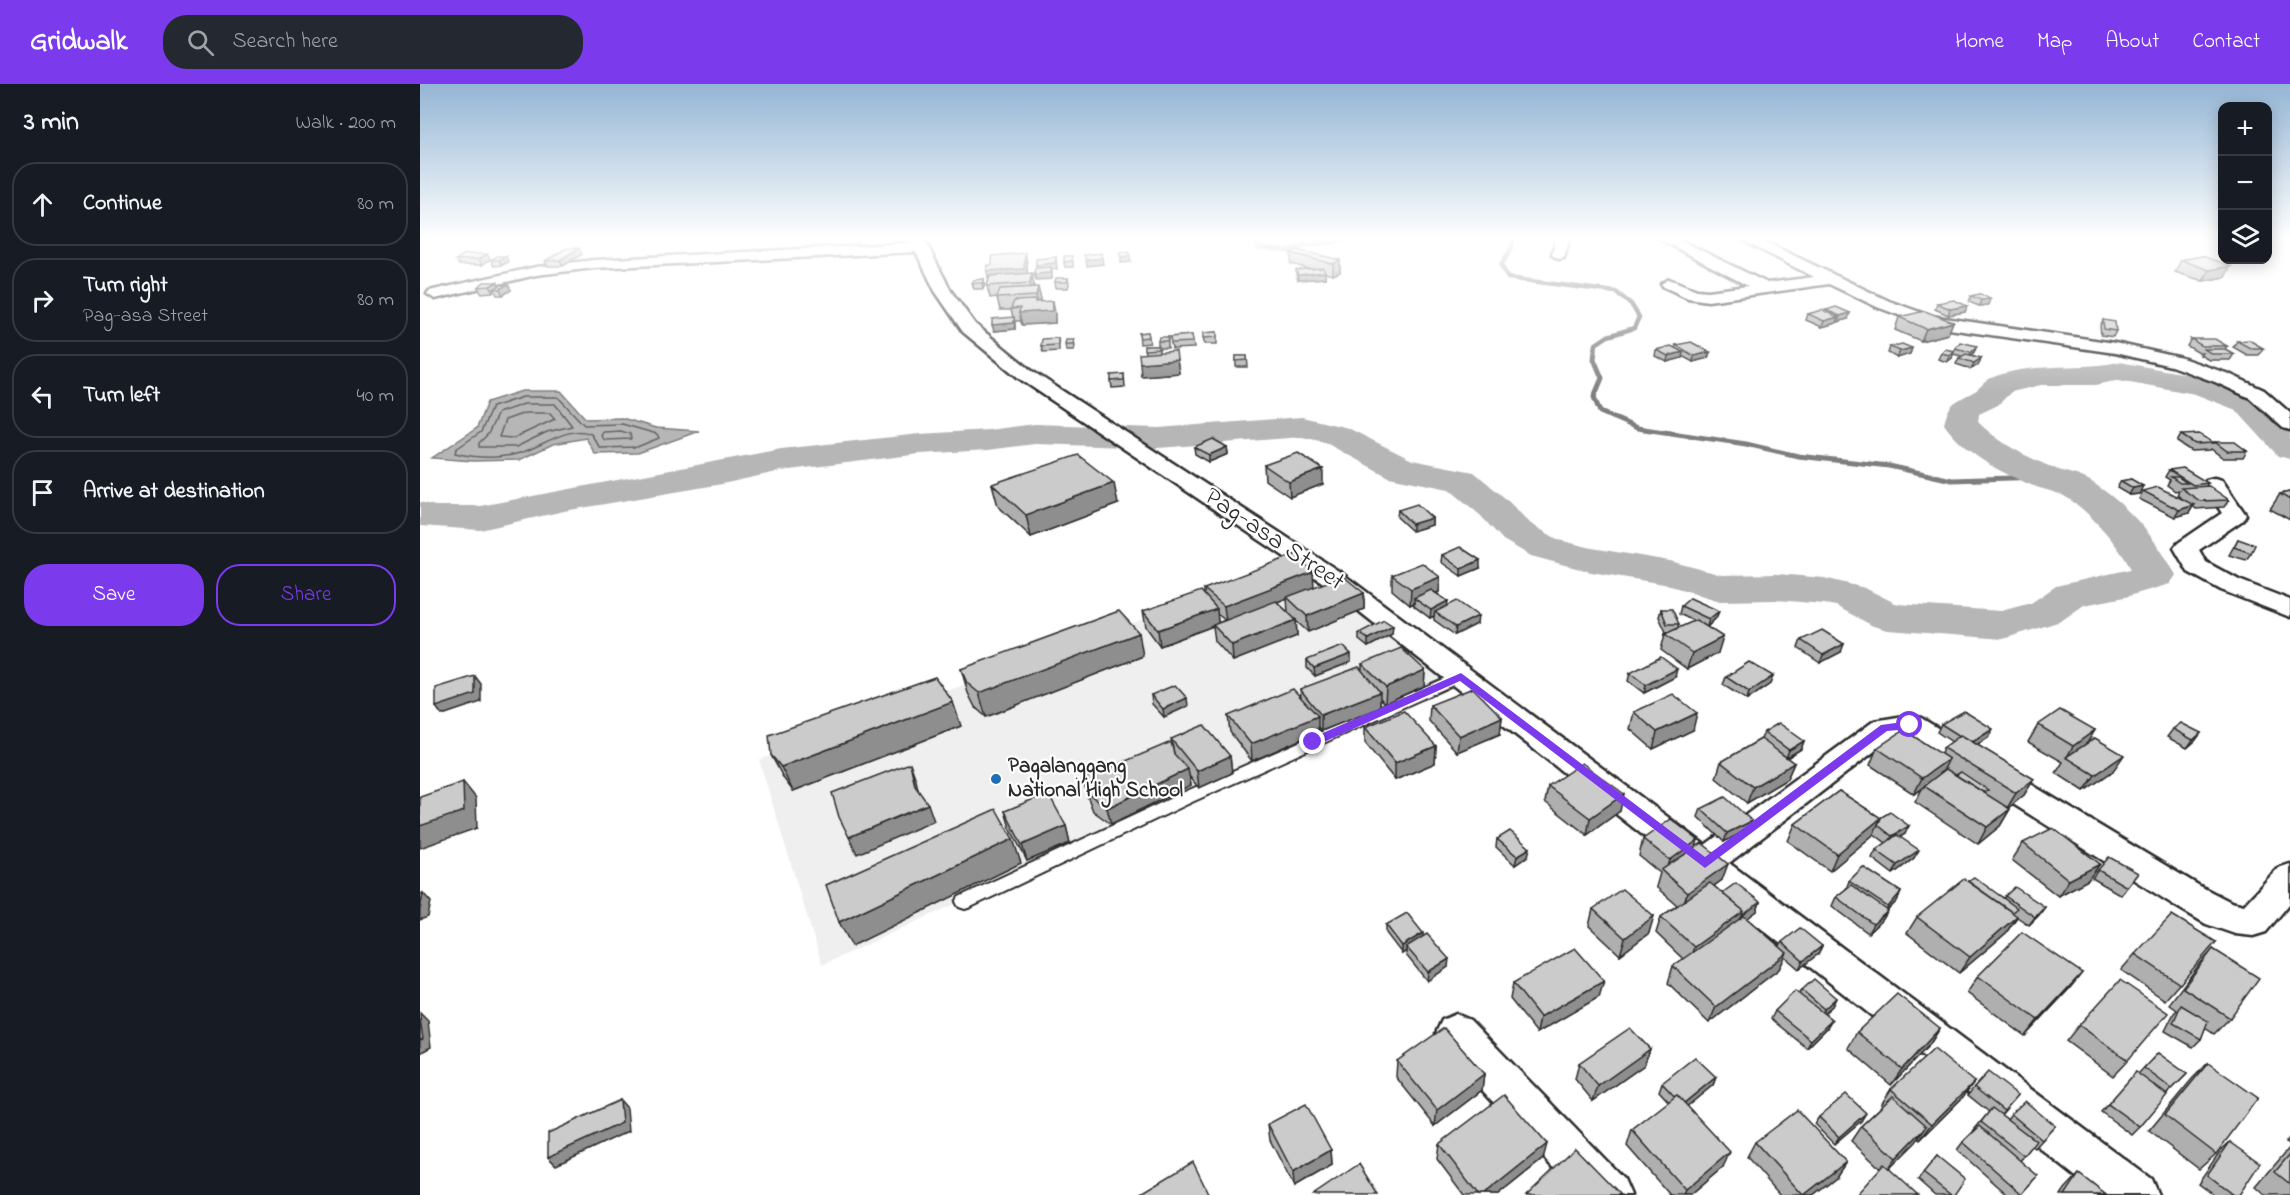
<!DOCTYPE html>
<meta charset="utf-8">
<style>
:root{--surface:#171b24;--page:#242831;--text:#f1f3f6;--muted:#9ea1a6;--line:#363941;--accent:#7c3aed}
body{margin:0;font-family:"Indie Flower",sans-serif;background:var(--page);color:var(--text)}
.controls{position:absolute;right:18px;top:18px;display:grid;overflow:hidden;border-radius:12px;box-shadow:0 3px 15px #0003}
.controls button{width:54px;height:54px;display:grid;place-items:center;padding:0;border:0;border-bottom:2px solid var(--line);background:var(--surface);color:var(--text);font:30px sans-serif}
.stop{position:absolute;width:18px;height:18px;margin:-14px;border:4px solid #7c3aed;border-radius:50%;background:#fff}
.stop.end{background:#7c3aed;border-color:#fff;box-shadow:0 2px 6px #0008}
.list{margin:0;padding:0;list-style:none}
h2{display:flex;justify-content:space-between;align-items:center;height:78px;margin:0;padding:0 24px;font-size:26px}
h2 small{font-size:20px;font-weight:400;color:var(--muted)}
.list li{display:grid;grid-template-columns:39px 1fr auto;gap:18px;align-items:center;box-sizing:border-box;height:84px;margin:0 12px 12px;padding:0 12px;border:2px solid var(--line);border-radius:24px}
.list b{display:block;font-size:22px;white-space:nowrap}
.list p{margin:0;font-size:20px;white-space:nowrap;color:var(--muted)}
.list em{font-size:20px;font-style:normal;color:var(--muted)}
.actions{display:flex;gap:12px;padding:18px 24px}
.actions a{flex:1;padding:14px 0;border:2px solid var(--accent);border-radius:24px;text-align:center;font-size:21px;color:var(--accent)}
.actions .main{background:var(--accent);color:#fff}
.icon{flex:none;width:33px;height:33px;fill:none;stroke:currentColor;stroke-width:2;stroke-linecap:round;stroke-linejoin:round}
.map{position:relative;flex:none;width:1870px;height:1111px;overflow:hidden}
header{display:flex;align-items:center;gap:36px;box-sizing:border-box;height:84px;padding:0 30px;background:var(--accent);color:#fff}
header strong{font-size:28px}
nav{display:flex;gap:33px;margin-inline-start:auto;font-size:21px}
.search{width:420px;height:54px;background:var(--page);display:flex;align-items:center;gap:15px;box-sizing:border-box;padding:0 21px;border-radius:24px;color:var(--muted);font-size:22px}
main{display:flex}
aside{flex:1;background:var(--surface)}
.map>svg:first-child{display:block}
</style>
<header>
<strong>Gridwalk</strong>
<div class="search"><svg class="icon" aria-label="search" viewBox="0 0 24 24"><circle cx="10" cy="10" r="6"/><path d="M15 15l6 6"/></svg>Search here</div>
<nav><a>Home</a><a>Map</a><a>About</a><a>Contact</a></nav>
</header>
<main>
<aside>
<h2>3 min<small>Walk · 200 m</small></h2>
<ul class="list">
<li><svg class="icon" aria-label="ahead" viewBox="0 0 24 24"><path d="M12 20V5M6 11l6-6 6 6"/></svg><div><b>Continue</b></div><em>80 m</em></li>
<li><svg class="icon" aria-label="right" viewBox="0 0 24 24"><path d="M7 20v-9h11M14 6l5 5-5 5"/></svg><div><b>Turn right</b><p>Pag-asa Street</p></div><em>80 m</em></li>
<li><svg class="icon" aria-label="left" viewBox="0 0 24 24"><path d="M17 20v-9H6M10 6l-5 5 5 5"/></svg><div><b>Turn left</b></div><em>40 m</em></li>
<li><svg class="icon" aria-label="arrive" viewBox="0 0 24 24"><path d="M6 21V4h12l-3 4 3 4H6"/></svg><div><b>Arrive at destination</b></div></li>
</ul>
<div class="actions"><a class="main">Save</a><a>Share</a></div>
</aside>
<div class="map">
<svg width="1870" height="1111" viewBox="0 0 1870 1111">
<rect width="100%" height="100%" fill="#fff"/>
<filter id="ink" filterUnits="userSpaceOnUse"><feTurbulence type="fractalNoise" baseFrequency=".0167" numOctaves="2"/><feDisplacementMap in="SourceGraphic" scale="12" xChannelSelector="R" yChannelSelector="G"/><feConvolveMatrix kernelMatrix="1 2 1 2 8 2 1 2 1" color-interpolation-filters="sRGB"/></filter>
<g filter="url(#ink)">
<polygon fill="#efefef" points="873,480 1029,594 402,881 339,676"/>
<polygon fill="#b6b6b6" stroke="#7e7e7e" stroke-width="1.5" points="102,307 141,307 166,335 202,334 236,344 279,347 218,369 175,370 166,354 133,360 99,376 53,377 12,374 57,344 67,318"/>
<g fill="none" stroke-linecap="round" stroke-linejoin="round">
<g stroke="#636363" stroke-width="1.5">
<path d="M103,313H138L164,341L202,340L237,350L239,354L217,363L180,364L171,350C150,340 121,363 100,369C80,375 56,374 35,369L36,365L61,348L72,323Z"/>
<polygon points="104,320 135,320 152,342 127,348 96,363 59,363 59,359 68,350 78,329"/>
<polygon points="105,329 130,329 135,335 94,354 79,353 85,336"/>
<polygon points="201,347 210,350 211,355 185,356 181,352 183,348"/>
</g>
<g stroke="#7e7e7e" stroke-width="4.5">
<polyline points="831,153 839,164 867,167 885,161 916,158 928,153"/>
<polyline points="997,153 1008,153"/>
<polyline points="1092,153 1094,154 1091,165 1081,181 1088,194 1196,208 1211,220 1219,233 1214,244 1188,252 1176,260 1175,267"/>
</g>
<polyline stroke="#7e7e7e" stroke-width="5" points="1175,266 1174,275 1182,294 1174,313 1180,328 1217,344 1326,360 1378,372 1469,382 1532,396 1624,393"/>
<path fill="#b6b6b6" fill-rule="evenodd" d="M1699,278L1783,293L1838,312L1870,345V375L1858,372L1816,326L1775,310L1699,296L1676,301H1621L1591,308L1578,321L1559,330L1558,338C1580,360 1607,373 1636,385C1647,389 1660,391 1670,397C1708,421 1734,452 1756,491L1750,500L1705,513L1664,521L1641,537L1583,555L1468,546L1453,542L1416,522L1404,520L1357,516L1300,517L1244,500L1171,488L1111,472L1083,456L1060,431L1029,405L969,393L904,358L882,353L738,364L615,360L568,366L500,370L361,387L302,400L144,427L60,446L0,442V418L15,422H60L361,365L500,350L568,346L615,340L738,344L882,333L928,344L992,376L1054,388L1086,415L1111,440L1139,456L1172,464L1250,477L1302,491L1357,490L1404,494L1445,504L1477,520L1581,527L1611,519L1636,502L1711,485C1699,461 1666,423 1642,411C1632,407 1621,405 1611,401C1578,387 1545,370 1524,340C1530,317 1534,319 1553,308C1560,305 1564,297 1571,294C1611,277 1657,287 1699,278Z"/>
<g stroke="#2b2b2b" stroke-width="4">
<polygon id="service" points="1041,587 1046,589 1048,592 1046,595 772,718 551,823 545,825 539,823 536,818 539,813 760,710"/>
</g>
<g stroke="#2b2b2b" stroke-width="5">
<g id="minor">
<polygon points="489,153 503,153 531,207 555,240 612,287 920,488 1285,761 1454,637 1490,631 1501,634 1778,801 1811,818 1824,821 1858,784 1870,780 1870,819 1846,848 1833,852 1815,850 1786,840 1754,821 1485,652 1473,653 1309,779 1731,1095 1738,1111 1679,1111 902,498 600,295 543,248 515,207 496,168 174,184 116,191 15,215 7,210 9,207 116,183 174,176 492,159"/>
<polygon points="1136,153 1150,153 1144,174 1139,175 1132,171"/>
<polygon points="1236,153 1254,153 1347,199 1394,193 1316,153 1335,153 1469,217 1511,232 1695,259 1762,274 1809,290 1844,306 1870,329 1870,346 1863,344 1830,314 1795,298 1751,282 1695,269 1508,242 1457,223 1409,200 1288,217 1268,214 1244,203 1241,200 1249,195 1277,206 1288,207 1328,202"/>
<polygon points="1794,394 1802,396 1826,431 1823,436 1779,466 1786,478 1819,496 1870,516 1870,533 1801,506 1768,488 1754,464 1758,459 1802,429 1783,401 1786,396"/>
<polygon points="1036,930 1050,936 1204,1095 1211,1111 1158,1111 1022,962 1016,949 1022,936"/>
</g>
</g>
<use href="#service" fill="#fff" fill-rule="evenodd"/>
<use href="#minor" fill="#fff" fill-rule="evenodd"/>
</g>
<g fill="#afafaf" stroke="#2b2b2b" stroke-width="1.5" fill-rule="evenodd">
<polygon points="605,169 607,180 607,190 614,201 614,203 621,215 620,218 635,229 635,239 602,241 601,237 595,237 595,245 574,247 593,233 591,226 580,226 577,213 570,214 567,202 569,196 567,187 572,181"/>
<polygon points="871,169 920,176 920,188 913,191 905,189 905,194 878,196 876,191 876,186 889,185 871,180"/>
<polygon points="45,170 70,175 62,181 39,181 36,176"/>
<polygon points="162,170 143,182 128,182 125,177"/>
<polygon points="78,172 88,178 82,181 74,182 71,176"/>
<polygon points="1782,172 1805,193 1783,197 1755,188 1761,176"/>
<polygon points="653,177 653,183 645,183 644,178"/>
<polygon points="648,194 649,200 648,204 636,204 635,198"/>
<polygon points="564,195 565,201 563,205 554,205 552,199"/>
<polygon points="77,198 79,202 91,206 83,211 77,211 75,207 73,208 61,209 58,203"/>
<polygon points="1560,210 1568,221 1559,222 1549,218 1551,212"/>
<polygon points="1517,219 1547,222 1545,228 1528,231 1515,225"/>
<polygon points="1406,226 1428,235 1418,238 1417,237 1416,239 1402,243 1386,236 1388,230 1405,227"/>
<polygon points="1479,233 1533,238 1528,250 1501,257 1475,246"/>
<polygon points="1683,236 1696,247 1693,253 1681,251 1680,242"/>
<polygon points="728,248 730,259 720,260 719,249"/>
<polygon points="797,248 797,260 784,260 783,249"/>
<polygon points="772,251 774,264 752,265 750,253"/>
<polygon points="748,253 748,264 739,264 739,268 757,276 759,289 721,292 725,269 724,262 738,262 738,257"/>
<polygon points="638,254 639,260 639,267 623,268 621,262"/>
<polygon points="1771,255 1807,262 1805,265 1814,270 1810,276 1789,276 1780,271 1782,269 1779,269 1767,262"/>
<polygon points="654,256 655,262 654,266 646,266 645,260"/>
<polygon points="1817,257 1843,264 1839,271 1827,271 1813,263"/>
<polygon points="1256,261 1290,268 1288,274 1273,278 1262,272 1262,274 1247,278 1235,272 1236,266 1255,264"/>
<polygon points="1557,262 1554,268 1551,271 1561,274 1558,281 1551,285 1536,280 1539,274 1541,272 1533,270 1532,274 1527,278 1518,275 1521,269 1534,267 1535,264"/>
<polygon points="1470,263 1492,264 1490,270 1477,274 1468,269"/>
<polygon points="816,272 827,272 828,283 816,283"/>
<polygon points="704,290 705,303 692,304 691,297"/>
<polygon points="1761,351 1794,359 1795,358 1827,367 1823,374 1803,374 1791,365 1790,366 1771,367 1757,358"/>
<polygon points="774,363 807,363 808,370 789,378 775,370"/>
<polygon points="844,381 903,400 870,413 845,396"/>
<polygon points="1749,386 1788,399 1786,402 1809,416 1804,423 1776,425 1773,422 1769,429 1755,433 1719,415 1723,407 1767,418 1757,411 1759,406 1755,407 1747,401 1750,396 1745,393"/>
<polygon points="1711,395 1719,410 1709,411 1697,404 1701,397"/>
<polygon points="572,400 698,420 611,453 578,422"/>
<polygon points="1870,408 1870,436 1850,425 1860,410"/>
<polygon points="978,426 1012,434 1012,441 992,447 977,433"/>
<polygon points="1818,455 1831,469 1826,476 1809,471"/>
<polygon points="1022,471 1060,484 1041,492 1021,478"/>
<polygon points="972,491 1020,493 1019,508 1017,509 1027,522 1057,540 1035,551 1014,536 1014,532 1010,534 994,522 994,519 990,521 972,506"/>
<path d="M894,503L944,509V525L888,548L876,537L877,552L813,577L795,557L793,542L740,562L726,543L723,527L784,511V505ZM867,514L868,528L857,518ZM797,530L805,536L798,539Z"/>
<polygon points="1261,522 1299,527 1296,534 1287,543 1298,569 1267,585 1241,566 1245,550 1250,548 1246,548 1239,533 1241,525 1259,540 1257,545 1274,537 1259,530"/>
<polygon points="939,549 972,550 948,563 939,556"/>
<polygon points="1381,556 1421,568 1400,579 1378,564"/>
<polygon points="723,572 566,633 555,623 548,609 541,585"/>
<polygon points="887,576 931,578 895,592 887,584"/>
<polygon points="942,580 1005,586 1004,602 965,619 960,614 960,624 901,647 898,643 898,648 832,677 810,648 808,632 881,613 880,605 942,588"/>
<polygon points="1210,589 1255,593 1224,609 1208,597"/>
<polygon points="1353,592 1350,600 1327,616 1303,601 1306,593"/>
<polygon points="731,611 768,622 744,633 732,620"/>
<polygon points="1010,621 1082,633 1080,650 1037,668 1009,637"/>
<polygon points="1214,628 1273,646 1233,665 1210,645"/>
<polygon points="1521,640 1568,654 1557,661 1614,695 1604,711 1588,724 1590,725 1580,742 1558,760 1495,718 1502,705 1494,710 1450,681 1457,664 1521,670 1523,664 1532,658 1517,648"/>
<polygon points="1618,641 1675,646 1667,659 1693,687 1664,707 1636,689 1643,678 1608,658"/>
<polygon points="541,642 373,707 364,695 351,671"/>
<polygon points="945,643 1016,662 1015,679 975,696 945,659"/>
<polygon points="1753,645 1781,649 1775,657 1767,664 1747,653"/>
<polygon points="1344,648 1384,657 1381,665 1367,674 1374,679 1367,695 1327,719 1296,694 1301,678 1341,655"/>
<polygon points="751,655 810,672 812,689 779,704 769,692 771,701 691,740 673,727 667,711 663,695 754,669"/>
<polygon points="1128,702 1200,727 1167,751 1125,718"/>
<polygon points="1419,707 1485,750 1480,753 1494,774 1473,790 1452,774 1456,766 1466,759 1454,750 1410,787 1368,757 1375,740"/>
<polygon points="1281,725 1332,737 1329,745 1304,758 1278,733"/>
<polygon points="585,727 646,742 650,759 607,777 590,744"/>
<polygon points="1077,755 1108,772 1095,781 1076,763"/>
<polygon points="1223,755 1278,756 1276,762 1302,796 1294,802 1302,809 1340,818 1337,827 1326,834 1359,863 1362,858 1402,862 1398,870 1379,885 1365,873 1359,885 1289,939 1248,899 1253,882 1263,875 1236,849 1241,833 1257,821 1236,803 1240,789 1219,772"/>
<polygon points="1603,759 1680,780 1668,796 1638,812 1592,776"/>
<polygon points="1678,786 1718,789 1701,811 1672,794"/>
<polygon points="1429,797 1481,808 1477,817 1467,827 1463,835 1448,849 1412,822 1416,813 1426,805"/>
<polygon points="1548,797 1584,814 1585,812 1625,823 1619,831 1609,841 1597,833 1586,849 1539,889 1487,849 1497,833"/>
<polygon points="1173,825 1229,849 1200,871 1169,842"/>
<polygon points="966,841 1003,853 1028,883 1007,897 986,871 986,867 982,870 966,849"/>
<polygon points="1796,858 1745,916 1701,886 1715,870"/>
<polygon points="1793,865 1810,934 1794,950 1785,944 1781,955 1773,963 1745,947 1754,929 1757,926 1749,920 1778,882"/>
<polygon points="1662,889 1649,905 1605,952 1547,909 1558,892"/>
<polygon points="1093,899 1179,913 1117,949 1090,915"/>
<polygon points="1382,906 1416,914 1412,922 1404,929 1412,936 1407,944 1387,964 1351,935 1355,927 1379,910"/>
<polygon points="1659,941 1708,976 1693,992 1646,957"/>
<polygon points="1520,944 1510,960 1471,1001 1428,964 1437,948"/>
<polygon points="1230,965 1224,981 1173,1017 1155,995 1159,979"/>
<polygon points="1738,969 1767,990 1746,1011 1720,1043 1712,1051 1681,1028 1716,988 1718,990"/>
<polygon points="977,977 1064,990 1062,1006 1015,1042 976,993"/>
<polygon points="1788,979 1796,1070 1779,1085 1729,1047 1772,995"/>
<polygon points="1296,993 1293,1001 1267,1022 1303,1083 1270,1111 1250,1111 1207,1062 1212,1046 1249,1018 1239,1007 1242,999"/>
<polygon points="1554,998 1542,1014 1500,1056 1498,1054 1469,1085 1460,1084 1431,1057 1441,1042 1462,1022 1461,1021 1471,1005"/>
<polygon points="1554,1003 1598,1011 1581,1031 1587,1035 1591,1030 1635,1042 1615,1064 1612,1062 1600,1077 1618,1092 1601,1111 1588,1111 1537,1066 1543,1058 1555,1046 1554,1046 1569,1028 1548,1011"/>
<polygon points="1399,1033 1441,1037 1414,1060 1394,1040"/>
<polygon points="848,1040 911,1066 912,1081 874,1103 850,1056"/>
<polygon points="1870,1053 1870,1060 1866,1058"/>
<polygon points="1335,1058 1426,1078 1416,1093 1393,1111 1360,1111 1327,1073"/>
<polygon points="1810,1058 1819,1111 1794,1111 1778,1099 1801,1066"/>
<polygon points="1019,1060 1123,1075 1078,1111 1044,1111 1017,1075"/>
<polygon points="1870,1063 1870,1111 1845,1111 1836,1103"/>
<polygon points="1517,1072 1534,1111 1515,1111 1498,1096"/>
<polygon points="1659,1090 1686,1111 1641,1111 1645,1105"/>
</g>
<g fill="#8e8e8e" stroke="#2b2b2b" stroke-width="1.5">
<polygon points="159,164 162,170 143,182 140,176"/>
<polygon points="605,169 607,180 607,196 569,199 567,187"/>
<polygon points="67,170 70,175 62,181 59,175"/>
<polygon points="86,172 88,178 82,181 79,176"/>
<polygon points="710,172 711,178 701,179 701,173"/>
<polygon points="636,173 637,185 632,185 632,195 616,196 614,190 617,186 616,181"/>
<polygon points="682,174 683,180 667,182 666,176"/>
<polygon points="920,176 920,188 913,191 913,180"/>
<polygon points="1811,182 1805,193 1783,197 1789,186"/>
<polygon points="905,188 905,194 878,196 878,191"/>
<polygon points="612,189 614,201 612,211 610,199"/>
<polygon points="564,195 565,201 563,205 562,199"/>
<polygon points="77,198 80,203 74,205 75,207 73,208 70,202"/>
<polygon points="88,200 91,206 83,211 80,205"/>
<polygon points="618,203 621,215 619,224 616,212"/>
<polygon points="1570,215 1568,221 1559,222 1561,216"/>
<polygon points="615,216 618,228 633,217 635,229 635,239 602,241 599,229 615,218"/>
<polygon points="1547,222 1545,228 1528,231 1530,225"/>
<polygon points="1430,229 1428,235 1418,238 1420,232"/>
<polygon points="594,233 595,245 574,247 572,241"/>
<polygon points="1418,233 1416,239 1402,243 1404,237"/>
<polygon points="1533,238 1528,250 1501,257 1506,245"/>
<polygon points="1557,262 1554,268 1549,274 1551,268"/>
<polygon points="1492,264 1490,270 1477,274 1480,267"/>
<polygon points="1534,267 1532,274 1527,278 1530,271"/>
<polygon points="1263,268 1262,274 1247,278 1248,272"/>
<polygon points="1290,268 1288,274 1273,278 1274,272"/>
<polygon points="1561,274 1558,281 1551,285 1554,279"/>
<polygon points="757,276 759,289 721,292 720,279"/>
<polygon points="807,363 808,370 789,378 789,371"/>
<polygon points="903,385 903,400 870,413 869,398"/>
<polygon points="694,399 698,420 611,453 606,431"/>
<polygon points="1723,402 1719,410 1709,411 1713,404"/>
<polygon points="1774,421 1769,429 1755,433 1759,426"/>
<polygon points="1012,434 1012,441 992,447 992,440"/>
<polygon points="1060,476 1060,484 1041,492 1041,485"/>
<polygon points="893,488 894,504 806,537 804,522"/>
<polygon points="1020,493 1019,508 999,517 994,514 994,519 990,521 991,505"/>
<polygon points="944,509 944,525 888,548 887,532"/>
<polygon points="1028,517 1027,525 1015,528 1014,532 1010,534 1011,526"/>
<polygon points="797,525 798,540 740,562 738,546"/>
<polygon points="1299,527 1296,534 1287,543 1289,535"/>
<polygon points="1058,532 1057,540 1035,551 1036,543"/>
<polygon points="876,536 877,552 813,577 812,561"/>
<polygon points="973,542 972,550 948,563 948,555"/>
<polygon points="719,549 723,572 566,633 559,609"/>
<polygon points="1303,553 1298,569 1267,585 1272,569"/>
<polygon points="1424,560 1421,568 1400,579 1403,571"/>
<polygon points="931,570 931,578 895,592 894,584"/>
<polygon points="1257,585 1255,593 1224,609 1226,601"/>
<polygon points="1005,586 1004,602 965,619 966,603"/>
<polygon points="55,592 61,600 61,618 22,631 16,623"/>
<polygon points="1353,592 1350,600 1327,616 1329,608"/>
<polygon points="960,608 960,624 901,647 901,631"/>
<polygon points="767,614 768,622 744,633 743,625"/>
<polygon points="533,618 541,642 373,707 361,683"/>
<polygon points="1277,629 1273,646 1233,665 1237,648"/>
<polygon points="898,632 898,648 832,677 831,660"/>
<polygon points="1082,633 1080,650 1037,668 1039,652"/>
<polygon points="1573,645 1568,654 1546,667 1551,659"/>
<polygon points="1675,646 1665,663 1647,673 1653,662"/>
<polygon points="1781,649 1775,657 1767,664 1773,656"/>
<polygon points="1384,657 1381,665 1366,674 1369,666"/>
<polygon points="1016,662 1015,679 975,696 975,679"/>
<polygon points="1704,671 1693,687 1664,707 1675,691"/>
<polygon points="810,672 812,689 779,704 777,687"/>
<polygon points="1529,675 1521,691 1504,702 1502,705 1494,710 1502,694"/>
<polygon points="490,679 496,696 501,718 495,702"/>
<polygon points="1374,679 1367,695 1327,719 1333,703"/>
<polygon points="768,685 771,701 691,740 687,724"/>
<polygon points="1614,695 1604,711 1586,726 1596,709"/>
<polygon points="43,698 56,714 57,744 0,764 0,742"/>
<polygon points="1204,710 1200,727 1167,751 1170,734"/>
<polygon points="508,720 514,737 437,770 429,753"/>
<polygon points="1590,725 1580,742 1558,760 1567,743"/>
<polygon points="1461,734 1453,751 1410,787 1417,770"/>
<polygon points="1332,737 1329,745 1304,758 1307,749"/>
<polygon points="646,742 650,759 607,777 602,761"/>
<polygon points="1489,742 1485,750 1468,761 1472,752"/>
<polygon points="593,755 601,779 432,862 419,838"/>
<polygon points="1278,756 1273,773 1246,790 1250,776"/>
<polygon points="1110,764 1108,772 1095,781 1097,772"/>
<polygon points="1499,766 1494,774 1473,790 1477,781"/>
<polygon points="1308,780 1302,796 1262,825 1267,809"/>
<polygon points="1680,780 1668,796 1638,812 1649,796"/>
<polygon points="1481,808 1477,817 1465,829 1468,827 1463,835 1448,849 1453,840 1464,831 1468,823"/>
<polygon points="3,809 11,818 8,833 0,836 0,825"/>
<polygon points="1340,818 1337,827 1268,880 1274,863 1324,827"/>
<polygon points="1625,823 1619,831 1609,841 1615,833"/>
<polygon points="1234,832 1229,849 1200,871 1205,854"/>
<polygon points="1597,832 1586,849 1539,889 1550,873"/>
<polygon points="1003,849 1003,858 986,863 986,867 982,870 982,862"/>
<polygon points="1402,862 1398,870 1379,885 1383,877"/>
<polygon points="1367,869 1359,885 1289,939 1296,923"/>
<polygon points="1029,875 1028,883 1007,897 1008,888"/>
<polygon points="1662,889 1649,905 1605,952 1618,936"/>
<polygon points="1184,897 1179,913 1117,949 1120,933"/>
<polygon points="1416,914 1412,922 1400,933 1404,925"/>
<polygon points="0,929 8,937 11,963 0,969"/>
<polygon points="1412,936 1407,944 1387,964 1391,956"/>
<polygon points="1520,944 1510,960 1471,1001 1482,985"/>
<polygon points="1230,965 1224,981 1173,1017 1178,1002"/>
<polygon points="1064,990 1062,1006 1015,1042 1017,1026"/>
<polygon points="1296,993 1293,1001 1259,1029 1262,1021"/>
<polygon points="1554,998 1542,1014 1500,1056 1512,1040"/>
<polygon points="200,1016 207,1024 209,1047 136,1081 128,1073"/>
<polygon points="1446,1029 1441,1037 1414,1060 1419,1053"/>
<polygon points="1507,1042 1496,1058 1465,1089 1476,1074"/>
<polygon points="1127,1060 1123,1075 1078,1111 1063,1111"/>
<polygon points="911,1066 912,1081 874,1103 873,1088"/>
<polygon points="1310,1068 1303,1083 1270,1111 1263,1111 1265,1106"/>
<polygon points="1426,1078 1416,1093 1393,1111 1384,1111"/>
</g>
<g fill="#cbcbcb" stroke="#2b2b2b" stroke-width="1.5">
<polygon points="147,164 159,164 140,176 125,177"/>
<polygon points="878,166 920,176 913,180 871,169"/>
<polygon points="709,168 710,172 701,173 699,169"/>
<polygon points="605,169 604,185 567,187 568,181 572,181 572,172"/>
<polygon points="681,169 682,174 666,176 664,171"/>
<polygon points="45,170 67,170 59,175 36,176"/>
<polygon points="78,172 86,172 79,176 71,176"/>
<polygon points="644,172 652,172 652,177 644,178"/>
<polygon points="1782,172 1811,182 1789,186 1761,176"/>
<polygon points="636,173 635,179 616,181 616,175"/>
<polygon points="631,183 631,189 614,190 615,184"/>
<polygon points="903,184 905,188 878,191 876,186"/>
<polygon points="612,189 610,199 567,202 570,192"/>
<polygon points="636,194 648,194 647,198 635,198"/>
<polygon points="564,195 562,199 552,199 554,196"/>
<polygon points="64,198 77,198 70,202 58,203"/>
<polygon points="88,200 80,205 74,205 81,201"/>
<polygon points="618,203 616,212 577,214 580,205"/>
<polygon points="1560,210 1570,215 1561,216 1551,212"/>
<polygon points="615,216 615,218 633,217 632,227 599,229 600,224 591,225 594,217"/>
<polygon points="1534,216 1547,222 1530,225 1517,219"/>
<polygon points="1416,223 1430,229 1420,232 1406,226"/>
<polygon points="1402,226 1418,233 1404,237 1388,230"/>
<polygon points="1505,227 1533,238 1506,245 1479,233"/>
<polygon points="594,233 594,239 572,241 572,235"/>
<polygon points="1683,236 1695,238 1696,247 1684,245"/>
<polygon points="728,248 729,253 720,254 719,249"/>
<polygon points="797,248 797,253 783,254 783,249"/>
<polygon points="772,251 773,258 751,259 750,253"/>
<polygon points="739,253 748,253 747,257 738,257"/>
<polygon points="638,254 638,261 621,262 622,255"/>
<polygon points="1771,255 1795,255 1807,262 1782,262"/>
<polygon points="646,256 654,256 653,260 645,260"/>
<polygon points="1829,256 1843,264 1830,264 1817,257"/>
<polygon points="1271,258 1290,268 1274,272 1256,261"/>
<polygon points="1540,258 1557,262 1551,268 1535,264"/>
<polygon points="1482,260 1492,264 1480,267 1470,263"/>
<polygon points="724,262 739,262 739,265 724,266"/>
<polygon points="1251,262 1263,268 1248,272 1236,266"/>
<polygon points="1525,265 1534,267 1530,271 1521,269"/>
<polygon points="1784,265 1805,265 1814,270 1792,270"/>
<polygon points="756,267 757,276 720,279 719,270"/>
<polygon points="1546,270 1561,274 1554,279 1539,274"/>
<polygon points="816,272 827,272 827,276 816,277"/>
<polygon points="704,290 704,296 691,297 691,291"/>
<polygon points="1779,350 1794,359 1775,360 1761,351"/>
<polygon points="793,355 807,363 789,371 774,363"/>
<polygon points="1795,358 1815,358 1827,367 1807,367"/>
<polygon points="878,369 903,385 869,398 844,381"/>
<polygon points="658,371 694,399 606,431 572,400"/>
<polygon points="1763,384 1788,399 1773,401 1749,386"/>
<polygon points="1751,393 1758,393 1767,399 1760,399"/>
<polygon points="1711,395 1723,402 1713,404 1701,397"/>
<polygon points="1789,402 1809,416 1780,417 1761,404"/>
<polygon points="1738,403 1774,421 1759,426 1723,407"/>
<polygon points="1870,408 1870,416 1860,410"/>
<polygon points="997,420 1012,434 992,440 978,426"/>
<polygon points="1818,455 1835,461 1831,469 1814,463"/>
<polygon points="1040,463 1060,476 1041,485 1022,471"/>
<polygon points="877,470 893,488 804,522 784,505"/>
<polygon points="1002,479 1020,493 991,505 972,491"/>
<polygon points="923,492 944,509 887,532 867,513"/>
<polygon points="1011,506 1028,517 1011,526 994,514"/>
<polygon points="781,507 797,525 738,546 723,527"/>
<polygon points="1270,514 1299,527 1289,535 1261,522"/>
<polygon points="856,517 876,536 812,561 793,541"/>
<polygon points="1037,517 1058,532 1036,543 1015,528"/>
<polygon points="1241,525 1252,525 1259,540 1247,540"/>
<polygon points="699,527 719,549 559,609 547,599 541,585"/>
<polygon points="964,536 973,542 948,555 939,549"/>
<polygon points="1276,536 1303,553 1272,569 1245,550"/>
<polygon points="1402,546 1424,560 1403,571 1381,556"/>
<polygon points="923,562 931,570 894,584 887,576"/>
<polygon points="981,564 1005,586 966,603 942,580"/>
<polygon points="1241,573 1257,585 1226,601 1210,589"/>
<polygon points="1329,578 1353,592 1329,608 1306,593"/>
<polygon points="939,583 960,608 901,631 880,605"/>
<polygon points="55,592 55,610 16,623 16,604"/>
<polygon points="515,593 533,618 361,683 351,671 349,651"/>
<polygon points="755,601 767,614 743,625 731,611"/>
<polygon points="1053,604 1082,633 1039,652 1010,621"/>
<polygon points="873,605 898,632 831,660 808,632"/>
<polygon points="1253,610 1277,629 1237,648 1214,628"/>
<polygon points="1640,626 1675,646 1653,662 1618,641"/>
<polygon points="984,627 1016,662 975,679 945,643"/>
<polygon points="1544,627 1573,645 1552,658 1541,651 1540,652 1521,640"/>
<polygon points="1359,639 1384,657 1369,666 1344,648"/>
<polygon points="1761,639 1781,649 1773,656 1753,645"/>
<polygon points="784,641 810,672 777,687 751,655"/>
<polygon points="1484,646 1529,675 1502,694 1457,664"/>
<polygon points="1541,651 1614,695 1596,709 1523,664"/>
<polygon points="1675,654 1704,671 1675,691 1646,673"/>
<polygon points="1341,655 1374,679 1333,703 1301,678"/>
<polygon points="751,658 754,670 768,685 687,724 669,710 663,695"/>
<polygon points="490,679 495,702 508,720 429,753 419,733 412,709"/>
<polygon points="1162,679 1204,710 1170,734 1128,702"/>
<polygon points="1526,685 1590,725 1567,743 1504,702"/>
<polygon points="1541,688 1568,706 1563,708 1536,691"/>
<polygon points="43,698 44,727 0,742 0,713"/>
<polygon points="1419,707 1461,734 1417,770 1375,740"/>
<polygon points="628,709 646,742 602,761 585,727"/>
<polygon points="1305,713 1332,737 1307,749 1281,725"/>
<polygon points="576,725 593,755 419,838 406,801"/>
<polygon points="1470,728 1489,742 1472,752 1458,741 1461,734 1460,734"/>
<polygon points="1251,735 1278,756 1250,776 1223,755"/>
<polygon points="1633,744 1680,780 1649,796 1603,759"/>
<polygon points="1090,747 1110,764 1097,772 1077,755"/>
<polygon points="1477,751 1499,766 1477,781 1456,766"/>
<polygon points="1282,759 1308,780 1267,809 1241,786"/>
<polygon points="1689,773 1718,789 1707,803 1678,786"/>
<polygon points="1443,783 1481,808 1468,823 1429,797"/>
<polygon points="1554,793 1597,824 1592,828 1548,797"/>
<polygon points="1544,795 1597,832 1550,873 1497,833"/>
<polygon points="1290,799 1324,827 1274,863 1241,833"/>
<polygon points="1316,799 1340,818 1322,832 1324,827 1302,809"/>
<polygon points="1431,801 1468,827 1453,840 1416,813"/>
<polygon points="1595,803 1625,823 1615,833 1585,812"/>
<polygon points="1202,805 1234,832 1205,854 1173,825"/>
<polygon points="3,809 0,825 0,810"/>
<polygon points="987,829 1003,849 982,862 966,841"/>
<polygon points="1752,831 1796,858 1760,900 1715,870"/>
<polygon points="1324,832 1367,869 1296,923 1253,882"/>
<polygon points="1380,844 1402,862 1383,877 1362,858"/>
<polygon points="1602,848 1662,889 1618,936 1558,892"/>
<polygon points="1007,850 1029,875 1008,888 986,863"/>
<polygon points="1155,864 1184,897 1120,933 1093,899"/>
<polygon points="1793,865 1839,894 1810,934 1763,904"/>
<polygon points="1394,895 1416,914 1404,925 1382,906"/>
<polygon points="1700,896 1748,929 1708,976 1659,941"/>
<polygon points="1375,907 1412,936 1391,956 1355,927"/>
<polygon points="1477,910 1520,944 1482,985 1437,948"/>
<polygon points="1761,921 1788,937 1781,955 1753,939"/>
<polygon points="0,935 3,955 0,956"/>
<polygon points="1024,944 1064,990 1017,1026 977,977"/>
<polygon points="1210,944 1230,965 1178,1002 1159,979"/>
<polygon points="1514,965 1554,998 1512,1040 1471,1005"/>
<polygon points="1738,969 1767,990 1752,1005 1724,984"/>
<polygon points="1275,973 1296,993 1264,1019 1257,1011 1255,1013 1242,999"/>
<polygon points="1788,979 1838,1014 1796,1070 1745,1031"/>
<polygon points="1568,988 1598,1011 1584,1027 1554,1003"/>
<polygon points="1716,988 1747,1011 1720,1043 1688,1020"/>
<polygon points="1426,1010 1446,1029 1419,1053 1399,1033"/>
<polygon points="1084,1011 1127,1060 1063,1111 1058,1111 1019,1060"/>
<polygon points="1257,1011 1310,1068 1265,1106 1212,1046"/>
<polygon points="1473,1012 1507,1042 1476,1074 1441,1042"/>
<polygon points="200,1016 202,1039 128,1073 128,1049"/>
<polygon points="1605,1017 1635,1042 1622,1056 1591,1030"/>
<polygon points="886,1020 911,1066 873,1088 848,1040"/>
<polygon points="1572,1024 1616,1057 1604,1072 1561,1038"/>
<polygon points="1377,1026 1426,1078 1384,1111 1383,1111 1335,1058"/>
<polygon points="1560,1042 1618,1092 1602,1110 1543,1058"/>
<polygon points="1810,1058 1840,1079 1819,1111 1813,1111 1787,1091"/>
<polygon points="1155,1064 1201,1111 1106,1111"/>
<polygon points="1870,1070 1870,1100 1855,1088"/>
<polygon points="1517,1072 1545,1095 1534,1111 1531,1111 1503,1089"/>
<polygon points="773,1078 789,1111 721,1111 720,1110"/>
<polygon points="939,1080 958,1111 893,1111"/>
<polygon points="1464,1080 1498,1111 1436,1111"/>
<polygon points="1659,1090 1686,1111 1645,1111"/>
</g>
</g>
<linearGradient id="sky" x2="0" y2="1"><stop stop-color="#94b5d4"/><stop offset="0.5" stop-color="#fff"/><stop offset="1" stop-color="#fff" stop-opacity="0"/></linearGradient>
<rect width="1870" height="309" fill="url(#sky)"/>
<polygon fill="#7c3aed" points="1041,589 1285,773 1461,641 1490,637 1495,641 1490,645 1467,647 1285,784 1040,597 897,661 893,662 887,658 889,655"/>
<circle fill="#1f6fb2" stroke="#fff" stroke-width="2" cx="576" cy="695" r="6"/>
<g text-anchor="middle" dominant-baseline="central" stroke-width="4.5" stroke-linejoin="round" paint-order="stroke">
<g font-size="21" font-weight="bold" fill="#2b2b2b" stroke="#fff" text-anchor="start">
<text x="588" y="683">Pagalanggang<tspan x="588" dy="24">National High School</tspan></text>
</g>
<g font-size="26" fill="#2b2b2b" stroke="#fff">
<text transform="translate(854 456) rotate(34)">Pag-asa Street</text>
</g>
</g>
</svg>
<div class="controls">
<button>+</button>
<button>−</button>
<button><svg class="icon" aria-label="layers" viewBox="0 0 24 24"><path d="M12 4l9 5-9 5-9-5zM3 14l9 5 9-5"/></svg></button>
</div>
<div class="stop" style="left:1490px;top:641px"></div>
<div class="stop end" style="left:893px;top:658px"></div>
</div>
</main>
